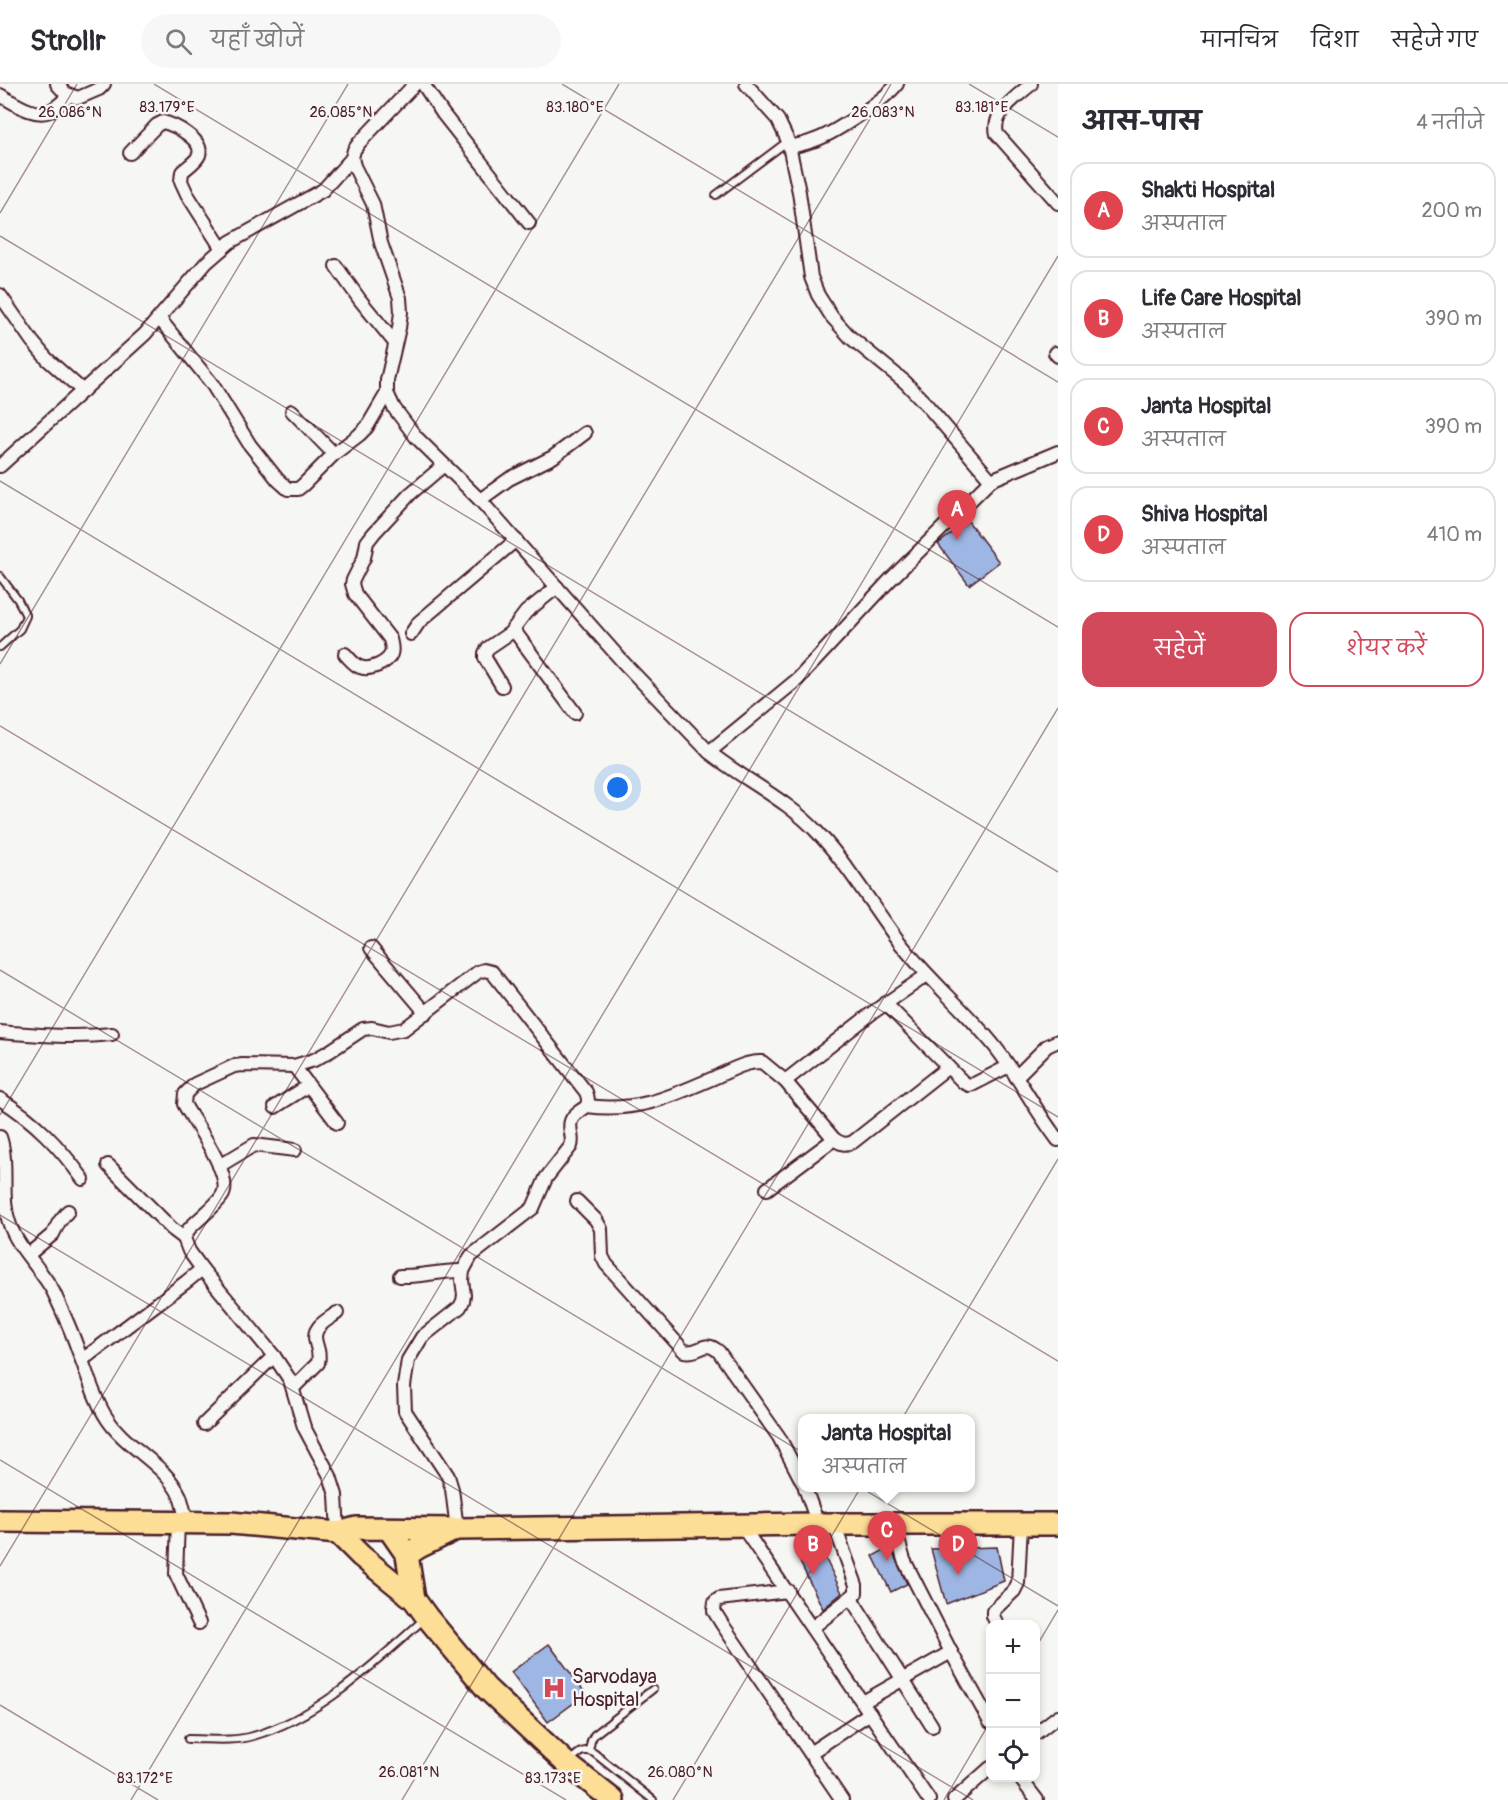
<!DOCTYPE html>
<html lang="hi">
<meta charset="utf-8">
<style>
:root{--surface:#fff;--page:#f7f7f7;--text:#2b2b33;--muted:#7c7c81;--line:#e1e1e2;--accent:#d1495b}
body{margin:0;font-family:Pangolin,"Playpen Sans Deva",sans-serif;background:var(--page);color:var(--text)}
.controls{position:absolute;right:18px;bottom:18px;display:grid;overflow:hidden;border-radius:12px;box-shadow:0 3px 9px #0003}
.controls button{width:54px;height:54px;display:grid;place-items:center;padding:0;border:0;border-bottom:2px solid var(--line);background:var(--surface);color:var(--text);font:30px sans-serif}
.you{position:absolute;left:618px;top:704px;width:21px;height:21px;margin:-15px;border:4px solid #fff;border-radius:50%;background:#1a73e8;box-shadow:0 0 0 9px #1a73e833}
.badge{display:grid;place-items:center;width:39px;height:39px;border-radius:50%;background:var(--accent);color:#fff;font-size:20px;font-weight:700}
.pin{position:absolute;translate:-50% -50px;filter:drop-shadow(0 2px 3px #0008)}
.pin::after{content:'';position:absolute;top:32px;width:21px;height:18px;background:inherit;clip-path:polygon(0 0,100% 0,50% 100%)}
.popup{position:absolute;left:798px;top:1330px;width:177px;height:78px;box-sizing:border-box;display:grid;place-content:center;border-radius:12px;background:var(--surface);filter:drop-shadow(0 2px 4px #0005);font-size:20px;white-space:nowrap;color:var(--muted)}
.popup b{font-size:22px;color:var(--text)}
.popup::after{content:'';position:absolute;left:50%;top:100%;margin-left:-12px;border:12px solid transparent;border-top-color:var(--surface)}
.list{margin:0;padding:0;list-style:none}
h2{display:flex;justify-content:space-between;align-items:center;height:78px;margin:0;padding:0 24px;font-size:26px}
h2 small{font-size:20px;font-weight:400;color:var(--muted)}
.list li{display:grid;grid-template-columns:39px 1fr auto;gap:18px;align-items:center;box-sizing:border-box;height:96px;margin:0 12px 12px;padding:0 12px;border:2px solid var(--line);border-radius:18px}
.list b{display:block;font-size:22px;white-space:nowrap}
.list p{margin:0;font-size:20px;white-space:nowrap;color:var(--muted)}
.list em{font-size:20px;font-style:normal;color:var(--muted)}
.actions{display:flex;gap:12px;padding:18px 24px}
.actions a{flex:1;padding:14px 0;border:2px solid var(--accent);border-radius:18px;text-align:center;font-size:21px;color:var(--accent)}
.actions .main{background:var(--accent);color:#fff}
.icon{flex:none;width:33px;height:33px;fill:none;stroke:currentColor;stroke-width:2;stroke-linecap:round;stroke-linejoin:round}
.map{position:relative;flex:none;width:1058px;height:1716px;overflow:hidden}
header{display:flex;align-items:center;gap:36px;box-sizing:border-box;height:84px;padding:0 30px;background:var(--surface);border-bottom:2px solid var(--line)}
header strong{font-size:28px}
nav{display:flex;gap:33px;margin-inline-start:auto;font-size:21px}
.search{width:420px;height:54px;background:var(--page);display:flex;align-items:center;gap:15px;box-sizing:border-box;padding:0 21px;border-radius:33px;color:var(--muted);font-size:22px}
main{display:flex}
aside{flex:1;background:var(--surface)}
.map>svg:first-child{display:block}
</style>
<header>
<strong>Strollr</strong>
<div class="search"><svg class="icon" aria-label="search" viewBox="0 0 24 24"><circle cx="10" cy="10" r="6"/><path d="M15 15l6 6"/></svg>यहाँ खोजें</div>
<nav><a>मानचित्र</a><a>दिशा</a><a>सहेजे गए</a></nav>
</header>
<main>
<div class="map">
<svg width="1058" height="1716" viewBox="0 0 1058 1716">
<rect width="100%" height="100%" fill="#f6f6f2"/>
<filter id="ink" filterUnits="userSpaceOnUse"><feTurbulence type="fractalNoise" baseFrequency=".0167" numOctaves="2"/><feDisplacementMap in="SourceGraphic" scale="12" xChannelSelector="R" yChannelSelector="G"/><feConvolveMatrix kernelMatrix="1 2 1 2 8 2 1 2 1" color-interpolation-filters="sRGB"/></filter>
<g filter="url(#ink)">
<g fill="#9eb6e3" stroke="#4a1f2b" stroke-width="1.5">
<polygon points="968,437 999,478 969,501 938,460"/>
<polygon points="890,1463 907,1500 891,1508 873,1472"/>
<polygon points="997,1463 1004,1497 946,1520 931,1465"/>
<polygon points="821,1465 842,1509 823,1525 799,1476"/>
<polygon points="549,1560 586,1610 548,1638 511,1588"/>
</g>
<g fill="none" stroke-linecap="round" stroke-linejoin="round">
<g stroke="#4a1f2b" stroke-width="10">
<g id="service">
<polyline points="716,111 788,57"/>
<polyline points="0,492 18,516 26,532 20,545 0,563"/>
<path d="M188,1655C210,1655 232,1658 253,1652C319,1633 373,1581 423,1536"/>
<polyline points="589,1667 591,1657 594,1651 653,1605"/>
<path d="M570,1677C578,1669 583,1664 594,1669L653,1716"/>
</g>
</g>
<g stroke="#4a1f2b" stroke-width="16">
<g id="minor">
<polyline points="57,0 65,9 78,14 99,5 104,0"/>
<path d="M415,0L359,59L354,66L352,74L354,82L373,120L381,159L400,214L401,228L399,244L387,296V309L394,324L416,353L480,416L623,578L709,668C744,696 788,716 818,749C848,781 871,820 897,855C925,892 962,923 992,959C1017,989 1034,1025 1058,1056"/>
<polyline points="423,0 443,30 529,139"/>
<polyline points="746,0 778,36 788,57 799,108 811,193 818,211 832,233 850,253 905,298 925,319 991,396"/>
<path d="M1031,0C1017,13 991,29 997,50L1058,119"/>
<path d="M0,11C13,18 34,34 50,27C57,23 63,17 69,12"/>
<path d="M790,63C797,61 805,60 812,57C831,52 886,15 897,0"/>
<path d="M130,69L157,41L163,38C175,41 204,56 199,71C196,78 187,83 182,88L181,97L187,110L222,165"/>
<polyline points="336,182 360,216 395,259"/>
<polyline points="0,211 32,257 47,275 83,307"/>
<polyline points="159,234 212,300 250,361 278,396 288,405 298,405 303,401 334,370 359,351 367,343 387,309"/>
<polyline points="1055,269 1058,272"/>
<polyline points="292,327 334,370"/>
<polyline points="0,382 145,250 206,179 230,158 323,106 352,74"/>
<polyline points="480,416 509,395 553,373 585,349"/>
<polyline points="513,545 575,629"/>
<polyline points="411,550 419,538 516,456"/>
<path d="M345,570C350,575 354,581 360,583C370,587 387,579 391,570C393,565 391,560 390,555L355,510L352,500L353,496L364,474L367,458L374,449L410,410L444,381"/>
<polyline points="502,602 485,574 485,569 488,564 510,549 526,528 557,503"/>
<polyline points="709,668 798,595 889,497 991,396 1058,368"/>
<polyline points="371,864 426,929"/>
<polyline points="885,919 963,998 969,1001 974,1000 1009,982"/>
<path d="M0,948C38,951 74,954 112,950"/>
<polyline points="294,982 337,1039"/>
<polyline points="1016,993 1047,962 1058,957"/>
<polyline points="785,997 872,929 927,891"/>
<path d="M0,1015C35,1037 59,1062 83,1095"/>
<path d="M587,1022C638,1029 672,1012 718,992C731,986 747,977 762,978L785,997L834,1055C841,1060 845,1061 853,1058L948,983"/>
<polyline points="275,1023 308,1002"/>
<path d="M0,1053C9,1080 0,1111 9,1138C17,1164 40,1183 53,1207C62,1226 71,1245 78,1266C87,1288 93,1313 106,1333C125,1364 164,1378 180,1412C183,1421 185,1430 187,1439"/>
<polyline points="108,1081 172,1145 184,1154"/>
<polyline points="219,1082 254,1061 295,1066"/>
<polyline points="767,1105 834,1055"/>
<path d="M577,1117L596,1136L601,1145L602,1172L606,1180L684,1267C700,1271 704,1254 719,1268L779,1353L803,1399"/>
<polyline points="28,1171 53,1150 59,1138 68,1127"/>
<path d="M400,1192C422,1193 441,1186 463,1187"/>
<polyline points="82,1276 186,1198 202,1185"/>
<path d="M293,1304L318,1279C320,1271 318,1266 316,1259C311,1243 326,1237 337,1229"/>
<polyline points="204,1340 274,1272"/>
<polyline points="805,1404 818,1440"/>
<polyline points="178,1439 176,1490 199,1539"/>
<polyline points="893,1439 904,1476 951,1568 990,1638"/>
<polyline points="742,1442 929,1716"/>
<path d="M338,1449L336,1411L330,1392L304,1343L290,1296L274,1272L202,1185L189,1167L184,1154L189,1145C198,1135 215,1123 222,1112C235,1093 194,1039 184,1020L185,1010L195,1000L234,982L243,981L294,982L314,976L330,967L363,945L372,944L389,948L404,945L478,888L484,886L492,888L586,1008C594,1028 576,1023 571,1037C568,1045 574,1053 571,1062L546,1094L533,1124L471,1172L463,1187L462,1196L464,1211L463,1217L460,1223L422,1253L408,1276L404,1302L405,1327L448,1392L452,1405L457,1445"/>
<polyline points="788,1507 719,1515 715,1518 714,1527 722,1540 842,1716"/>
<polyline points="851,1514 932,1642"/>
<polyline points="997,1540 993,1532 993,1527 1014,1507 1018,1499 1021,1441"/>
<polyline points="812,1544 856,1509 856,1501 834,1440"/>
<polyline points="863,1618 951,1568"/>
<polyline points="1036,1649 1058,1632"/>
<polyline points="810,1669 870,1629"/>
<polyline points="1020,1694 1037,1716"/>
<polyline points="954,1716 990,1684"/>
</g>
</g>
<g stroke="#4a1f2b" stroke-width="26">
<g id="trunk">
<polyline points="0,1437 231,1439 338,1449 356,1444 457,1445 818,1440 1058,1440"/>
<polyline points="389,1445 407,1471 414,1515"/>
<polyline points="338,1449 361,1472 414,1515 427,1533 486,1604 567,1680 613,1716"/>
<polyline points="407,1471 419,1463 452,1447"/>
</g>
</g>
<use href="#service" stroke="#f6f6f2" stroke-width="6"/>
<use href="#minor" stroke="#f6f6f2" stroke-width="12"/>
<use href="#trunk" stroke="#fdde96" stroke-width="21"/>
</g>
</g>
<path fill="none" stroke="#4a1f2b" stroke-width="1.5" stroke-opacity="0.45" d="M154,0L1058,543M562,0L1058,298M969,0L1058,53M0,129L77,0M0,152L1058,788M0,397L1058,1033M0,580L348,0M0,642L1058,1277M0,886L1058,1522M0,1031L619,0M0,1131L973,1716M0,1376L566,1716M0,1482L891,0M1036,1563L1058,1526M0,1621L158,1716M131,1716L1058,172M402,1716L1058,624M673,1716L1058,1075M944,1716L990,1638"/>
<defs>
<g id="hospital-bare" transform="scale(1.8)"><path d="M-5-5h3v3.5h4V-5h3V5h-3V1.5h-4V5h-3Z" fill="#d1495b" stroke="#f6f6f2" stroke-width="2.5" paint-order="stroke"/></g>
</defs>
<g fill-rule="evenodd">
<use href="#hospital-bare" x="554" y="1604"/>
</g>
<g text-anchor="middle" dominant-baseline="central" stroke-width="5" stroke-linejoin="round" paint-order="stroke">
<g font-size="20" fill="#4a1f2b" stroke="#f6f6f2" text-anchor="start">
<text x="572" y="1592">Sarvodaya<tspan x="572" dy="23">Hospital</tspan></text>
</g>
</g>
<g font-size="15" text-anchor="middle" fill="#4a1f2b" stroke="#f6f6f2" stroke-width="5" stroke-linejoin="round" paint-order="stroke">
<text x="167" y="28">83.179°E</text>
<text x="575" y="28">83.180°E</text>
<text x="982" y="28">83.181°E</text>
<text x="70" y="33">26.086°N</text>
<text x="341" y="33">26.085°N</text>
<text x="883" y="33">26.083°N</text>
<text x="409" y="1693">26.081°N</text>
<text x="680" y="1693">26.080°N</text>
<text x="145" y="1699">83.172°E</text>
<text x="553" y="1699">83.173°E</text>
</g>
</svg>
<div class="controls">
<button>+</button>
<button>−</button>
<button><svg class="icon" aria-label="locate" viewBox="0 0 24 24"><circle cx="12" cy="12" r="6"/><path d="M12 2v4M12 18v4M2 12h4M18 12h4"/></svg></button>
</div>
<div class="you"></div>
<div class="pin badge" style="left:957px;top:456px;background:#e0444e">A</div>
<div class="pin badge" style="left:813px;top:1491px;background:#e0444e">B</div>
<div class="pin badge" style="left:887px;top:1477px;background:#e0444e">C</div>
<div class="popup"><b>Janta Hospital</b>अस्पताल</div>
<div class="pin badge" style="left:958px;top:1491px;background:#e0444e">D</div>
</div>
<aside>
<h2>आस-पास<small>4 नतीजे</small></h2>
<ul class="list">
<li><span class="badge" style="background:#e0444e">A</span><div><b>Shakti Hospital</b><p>अस्पताल</p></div><em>200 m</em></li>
<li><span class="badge" style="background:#e0444e">B</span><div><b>Life Care Hospital</b><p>अस्पताल</p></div><em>390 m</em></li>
<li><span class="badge" style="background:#e0444e">C</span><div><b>Janta Hospital</b><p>अस्पताल</p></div><em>390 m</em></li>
<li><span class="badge" style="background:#e0444e">D</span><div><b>Shiva Hospital</b><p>अस्पताल</p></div><em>410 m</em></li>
</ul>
<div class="actions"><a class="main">सहेजें</a><a>शेयर करें</a></div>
</aside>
</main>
